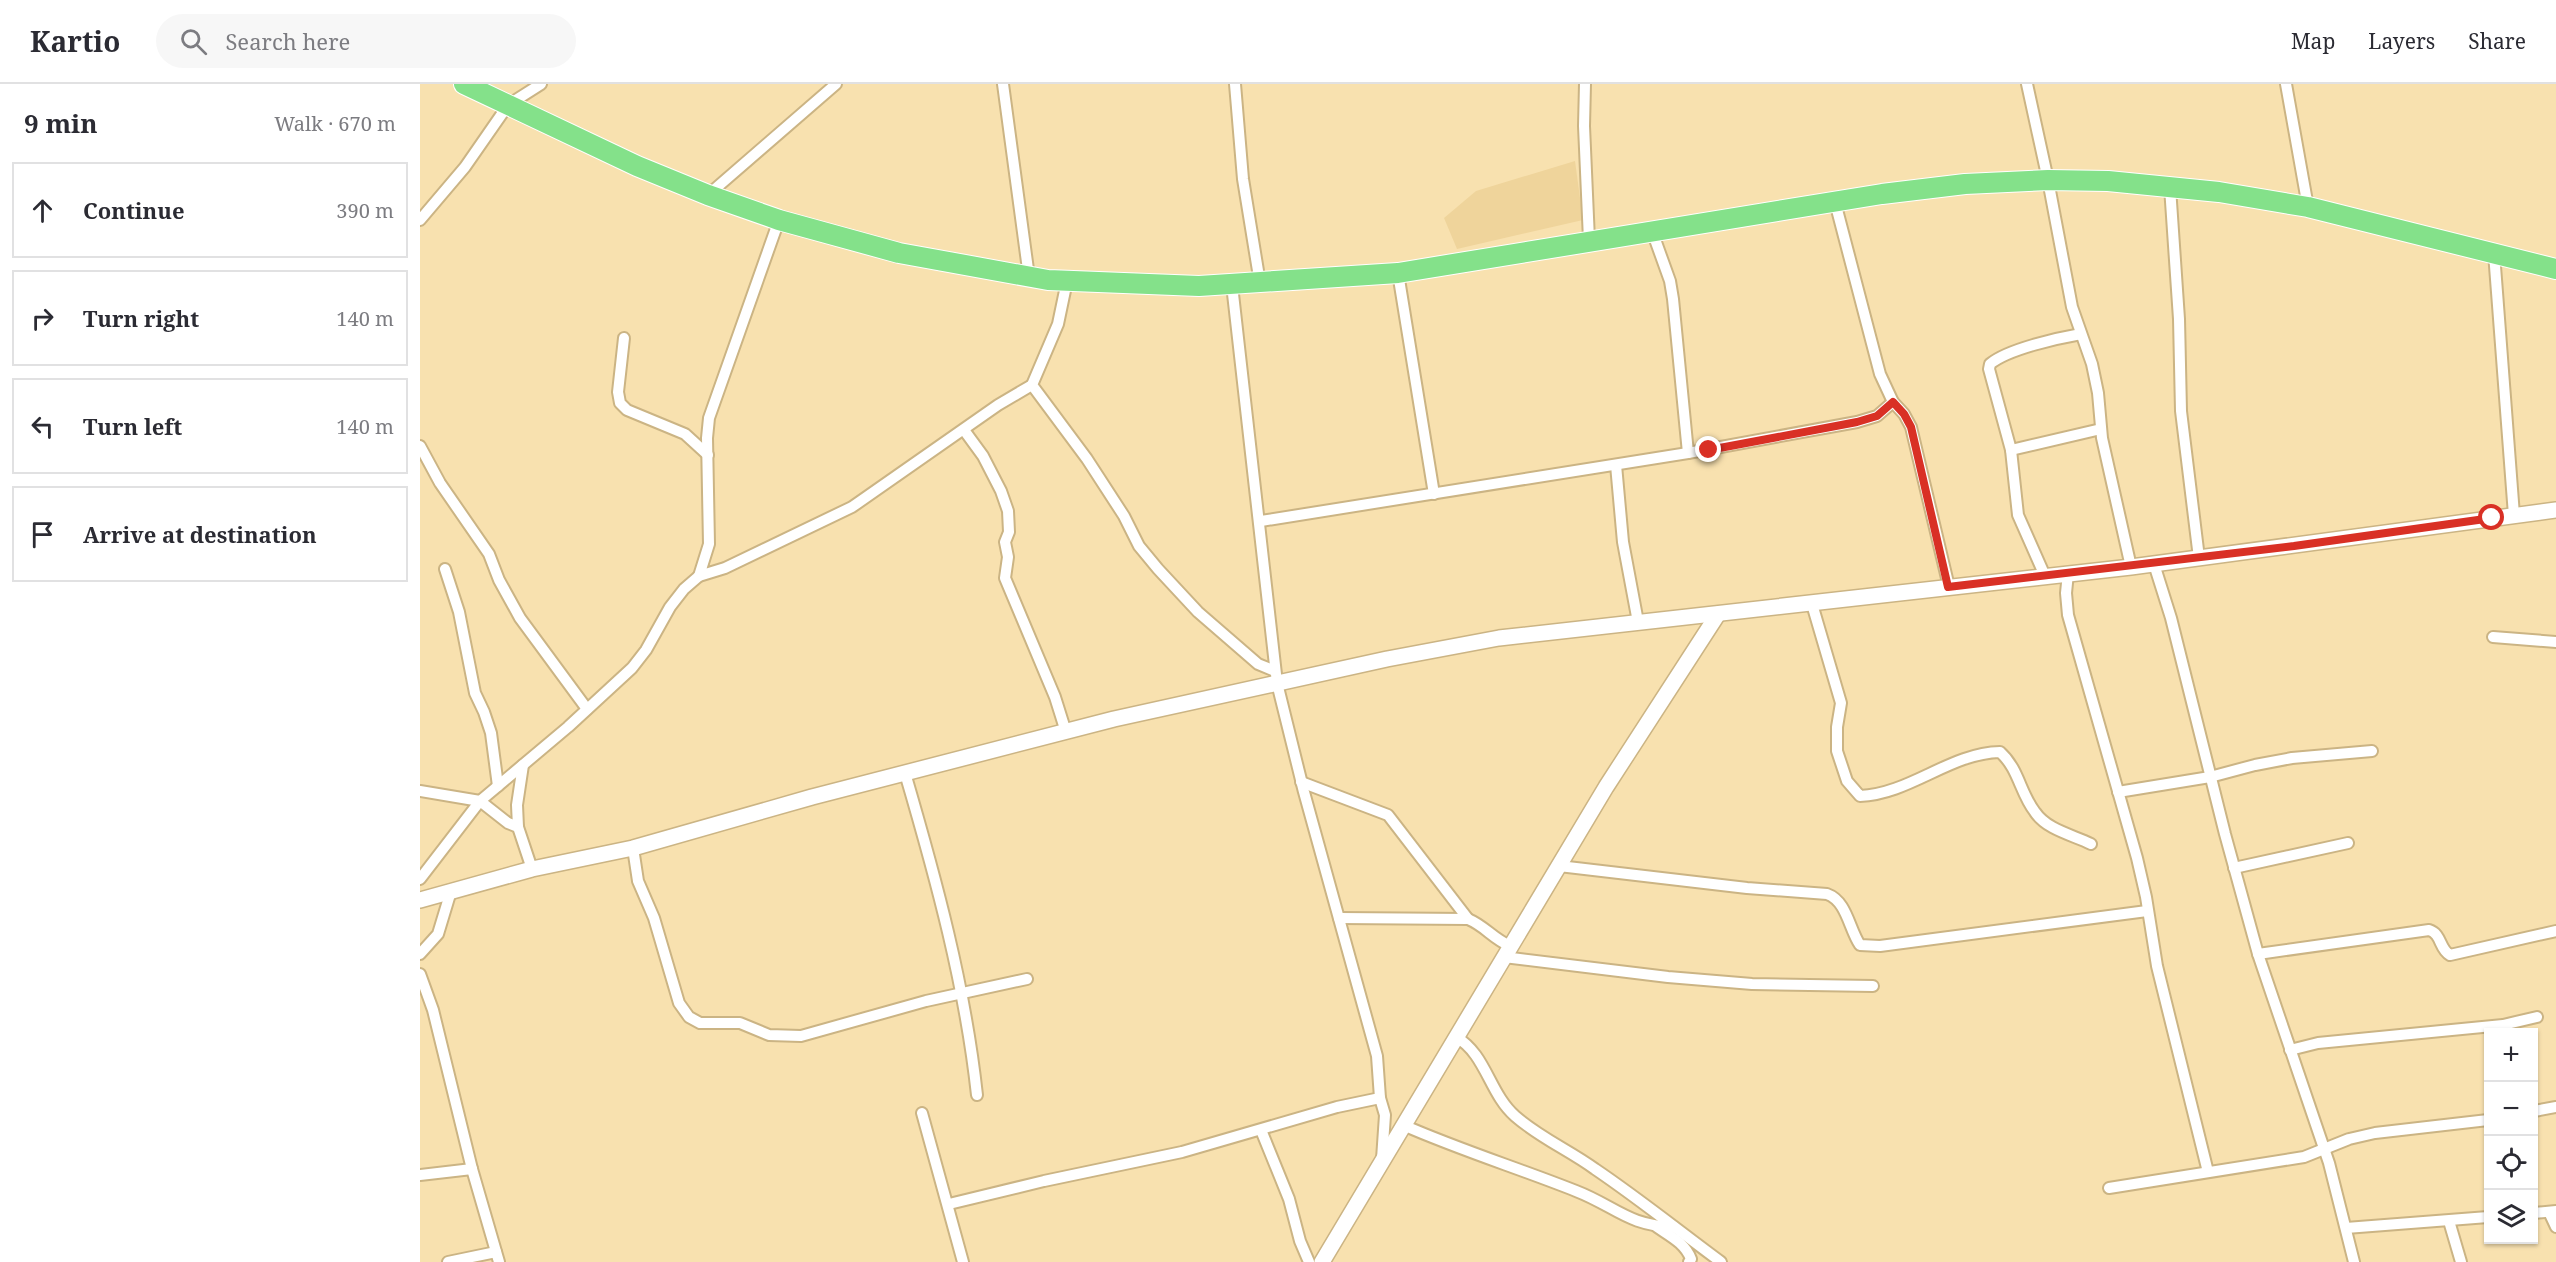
<!DOCTYPE html>
<meta charset="utf-8">
<style>
:root{--surface:#fff;--page:#f7f7f7;--text:#2b2b33;--muted:#7c7c81;--line:#e1e1e2}
body{margin:0;font-family:"Noto Serif",serif;background:var(--page);color:var(--text)}
.controls{position:absolute;right:18px;bottom:18px;display:grid;overflow:hidden;border-radius:0px;box-shadow:0 2px 4px #0004}
.controls button{width:54px;height:54px;display:grid;place-items:center;padding:0;border:0;border-bottom:2px solid var(--line);background:var(--surface);color:var(--text);font:30px sans-serif}
.stop{position:absolute;width:18px;height:18px;margin:-14px;border:4px solid #d93025;border-radius:50%;background:#fff}
.stop.end{background:#d93025;border-color:#fff;box-shadow:0 2px 6px #0008}
.list{margin:0;padding:0;list-style:none}
h2{display:flex;justify-content:space-between;align-items:center;height:78px;margin:0;padding:0 24px;font-size:26px}
h2 small{font-size:20px;font-weight:400;color:var(--muted)}
.list li{display:grid;grid-template-columns:39px 1fr auto;gap:18px;align-items:center;box-sizing:border-box;height:96px;margin:0 12px 12px;padding:0 12px;border:2px solid var(--line);border-radius:0px}
.list b{display:block;font-size:22px;white-space:nowrap}
.list em{font-size:20px;font-style:normal;color:var(--muted)}
.icon{flex:none;width:33px;height:33px;fill:none;stroke:currentColor;stroke-width:2;stroke-linecap:round;stroke-linejoin:round}
.map{position:relative;flex:none;width:2136px;height:1178px;overflow:hidden}
header{display:flex;align-items:center;gap:36px;box-sizing:border-box;height:84px;padding:0 30px;background:var(--surface);border-bottom:2px solid var(--line)}
header strong{font-size:28px}
nav{display:flex;gap:33px;margin-inline-start:auto;font-size:21px}
.search{width:420px;height:54px;background:var(--page);display:flex;align-items:center;gap:15px;box-sizing:border-box;padding:0 21px;border-radius:33px;color:var(--muted);font-size:22px}
main{display:flex}
aside{flex:1;background:var(--surface)}
.map>svg:first-child{display:block}
</style>
<header>
<strong>Kartio</strong>
<div class="search"><svg class="icon" aria-label="search" viewBox="0 0 24 24"><circle cx="10" cy="10" r="6"/><path d="M15 15l6 6"/></svg>Search here</div>
<nav><a>Map</a><a>Layers</a><a>Share</a></nav>
</header>
<main>
<aside>
<h2>9 min<small>Walk · 670 m</small></h2>
<ul class="list">
<li><svg class="icon" aria-label="ahead" viewBox="0 0 24 24"><path d="M12 20V5M6 11l6-6 6 6"/></svg><div><b>Continue</b></div><em>390 m</em></li>
<li><svg class="icon" aria-label="right" viewBox="0 0 24 24"><path d="M7 20v-9h11M14 6l5 5-5 5"/></svg><div><b>Turn right</b></div><em>140 m</em></li>
<li><svg class="icon" aria-label="left" viewBox="0 0 24 24"><path d="M17 20v-9H6M10 6l-5 5 5 5"/></svg><div><b>Turn left</b></div><em>140 m</em></li>
<li><svg class="icon" aria-label="arrive" viewBox="0 0 24 24"><path d="M6 21V4h12l-3 4 3 4H6"/></svg><div><b>Arrive at destination</b></div></li>
</ul>
</aside>
<div class="map">
<svg width="2136" height="1178" viewBox="0 0 2136 1178">
<rect width="100%" height="100%" fill="#f8e1af"/>
<polygon fill="#efd49b" points="1155,77 1163,136 1037,165 1024,134 1056,107"/>
<g fill="none" stroke-linecap="round" stroke-linejoin="round">
<g stroke="#cbb484" stroke-width="14">
<g id="street">
<polyline points="583,0 609,193"/>
<polyline points="815,0 823,95 840,199"/>
<polyline points="1165,0 1164,42 1169,156"/>
<polyline points="1607,0 1628,96 1652,223 1672,280 1678,309 1682,354 1711,483"/>
<polyline points="1866,0 1888,123"/>
<polyline points="1750,103 1759,235 1761,327 1779,474"/>
<polyline points="288,111 416,0"/>
<polyline points="1415,118 1460,290 1473,318 1484,330 1491,343 1529,503"/>
<polyline points="0,136 45,83 88,21 121,0"/>
<polyline points="359,136 289,334 287,354 289,460 279,492 305,484 432,423 578,321 612,301"/>
<polyline points="1232,147 1250,197 1253,215 1268,369"/>
<polyline points="2074,169 2094,431"/>
<polyline points="978,189 1014,410"/>
<polyline points="647,197 638,240 612,301 667,375 704,432 719,462 738,485 778,528 838,580 855,587"/>
<polyline points="812,201 857,599 884,708 957,972 960,1014 965,1031 962,1075"/>
<polyline points="204,254 198,308 200,319 207,326 265,350 288,371"/>
<polyline points="544,346 563,372 581,407 588,427 589,448 585,458 588,473 585,494 635,613 646,648"/>
<polyline points="0,362 20,399 69,470 79,496 100,534 167,625"/>
<polyline points="1591,366 1681,345"/>
<polyline points="1196,381 1203,458 1218,538"/>
<polyline points="841,437 1268,369 1437,338 1457,332 1473,318"/>
<polyline points="1734,480 1751,534 1805,750 1838,870 1909,1079 1934,1178"/>
<polyline points="25,485 39,528 55,609 64,628 71,649 78,702"/>
<polyline points="1648,489 1646,509 1648,531 1717,774 1726,813 1737,882 1788,1088"/>
<path d="M1625,492L1598,431L1591,366L1569,285L1570,280C1588,265 1638,254 1661,250"/>
<path d="M1392,520L1421,619L1417,643V667L1427,697L1440,712C1490,710 1530,669 1580,668C1599,685 1600,709 1615,728C1627,746 1653,751 1671,760"/>
<polyline points="2073,553 2136,558"/>
<polyline points="103,681 97,721 98,743 112,785"/>
<path d="M485,689C516,795 545,901 557,1011"/>
<polyline points="881,698 968,731 1048,835"/>
<polyline points="0,707 60,717 88,739 98,743"/>
<polyline points="1698,708 1790,693 1835,681 1872,674 1952,667"/>
<polyline points="213,764 218,797 234,834 259,919 269,933 280,939 320,939 349,951 381,952 506,917 607,895"/>
<path d="M1139,782L1327,804L1407,810C1427,817 1429,845 1440,861L1460,862L1727,827"/>
<polyline points="1814,784 1928,759"/>
<polyline points="0,795 60,717 148,643 212,584 226,566 250,523 264,505 279,492"/>
<path d="M919,834L1048,835C1065,842 1072,854 1090,862"/>
<polyline points="0,870 18,850 31,807"/>
<path d="M1838,870L2009,846C2022,850 2019,865 2030,871L2136,847"/>
<polyline points="1084,873 1248,893 1332,900 1453,902"/>
<polyline points="0,890 13,926 52,1085 79,1178"/>
<path d="M1036,953C1066,970 1069,1009 1095,1032C1120,1054 1149,1066 1175,1085C1218,1114 1259,1147 1301,1178"/>
<polyline points="1870,966 1898,959 2083,941 2117,933"/>
<polyline points="2114,1027 2136,1023"/>
<polyline points="502,1029 543,1178"/>
<path d="M983,1041C1040,1066 1098,1084 1156,1107C1195,1122 1208,1142 1254,1143"/>
<polyline points="841,1046 869,1115 880,1157 889,1178"/>
<polyline points="0,1091 52,1085"/>
<polyline points="1689,1104 1884,1073 1929,1055 1955,1049 2068,1036"/>
<polyline points="529,1120 624,1097 762,1068 917,1023 960,1014"/>
<polyline points="2129,1128 2136,1143"/>
<polyline points="2114,1129 2136,1127"/>
<polyline points="2029,1137 2041,1178"/>
<path d="M1237,1143C1250,1152 1265,1159 1271,1175L1269,1178"/>
<polyline points="1926,1144 2068,1133"/>
<polyline points="28,1178 76,1168"/>
</g>
</g>
<g stroke="#cbb484" stroke-width="18">
<g id="secondary">
<polyline points="0,816 112,785 213,764 392,713 694,635 967,575 1079,554 1711,483 2136,426"/>
<polyline points="902,1178 1186,703 1298,530"/>
</g>
</g>
<g stroke="#fff" stroke-width="22">
<polyline id="highway" points="44,0 217,82 288,111 359,136 479,169 628,196 779,202 978,189 1462,110 1545,100 1628,96 1688,97 1799,108 1888,123 2136,185"/>
</g>
<use href="#street" stroke="#fff" stroke-width="10"/>
<use href="#secondary" stroke="#fff" stroke-width="15"/>
<use href="#highway" stroke="#84e18a" stroke-width="20"/>
</g>
<g fill="none" stroke-linecap="round" stroke-linejoin="round">
<polyline stroke="#d93025" stroke-width="8" points="1289,366 1437,338 1457,332 1473,318 1484,330 1491,343 1528,503 1874,462 2072,434"/>
</g>
</svg>
<div class="controls">
<button>+</button>
<button>−</button>
<button><svg class="icon" aria-label="locate" viewBox="0 0 24 24"><circle cx="12" cy="12" r="6"/><path d="M12 2v4M12 18v4M2 12h4M18 12h4"/></svg></button>
<button><svg class="icon" aria-label="layers" viewBox="0 0 24 24"><path d="M12 4l9 5-9 5-9-5zM3 14l9 5 9-5"/></svg></button>
</div>
<div class="stop" style="left:2072px;top:434px"></div>
<div class="stop end" style="left:1289px;top:366px"></div>
</div>
</main>
